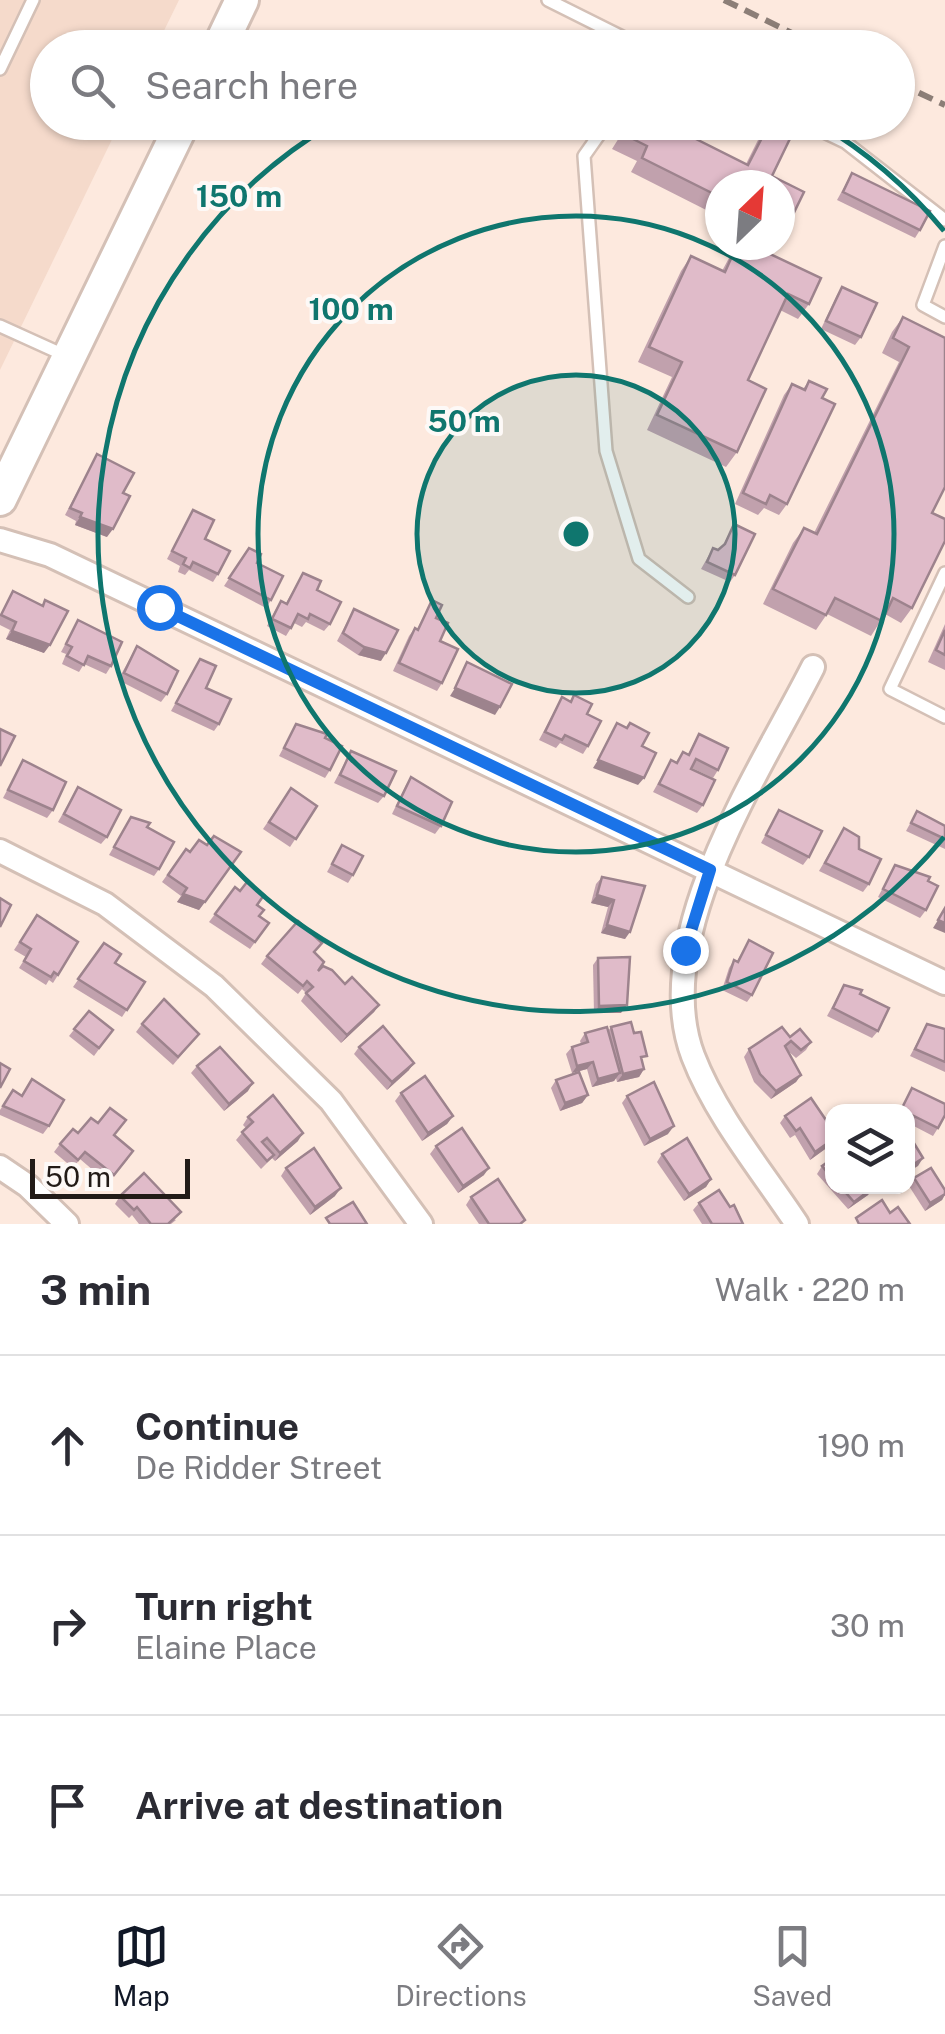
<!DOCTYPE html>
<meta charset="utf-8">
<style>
:root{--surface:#fff;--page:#f7f7f7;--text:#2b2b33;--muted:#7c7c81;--line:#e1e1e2;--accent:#111827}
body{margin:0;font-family:"Public Sans",sans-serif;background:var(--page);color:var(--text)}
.controls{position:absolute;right:30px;bottom:30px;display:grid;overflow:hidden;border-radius:20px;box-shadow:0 2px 8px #0004}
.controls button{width:90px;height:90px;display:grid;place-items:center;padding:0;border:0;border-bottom:2px solid var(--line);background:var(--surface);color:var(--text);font:50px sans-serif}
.compass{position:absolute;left:705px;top:170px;width:90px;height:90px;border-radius:50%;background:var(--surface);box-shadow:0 2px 8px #0004;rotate:25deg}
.scale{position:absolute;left:30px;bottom:25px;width:160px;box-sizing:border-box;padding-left:10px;border:5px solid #221b17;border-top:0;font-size:28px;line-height:35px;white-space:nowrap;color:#221b17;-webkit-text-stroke:8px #fdf9f7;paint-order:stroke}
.stop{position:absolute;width:30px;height:30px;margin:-22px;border:8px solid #1a73e8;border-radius:50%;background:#fff}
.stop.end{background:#1a73e8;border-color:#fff;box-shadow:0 2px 10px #0008}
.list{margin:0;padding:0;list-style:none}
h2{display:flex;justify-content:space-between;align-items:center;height:130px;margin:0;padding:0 40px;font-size:42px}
h2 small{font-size:32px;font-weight:400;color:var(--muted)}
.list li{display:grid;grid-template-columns:65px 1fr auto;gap:30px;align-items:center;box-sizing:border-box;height:180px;padding:0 40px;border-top:2px solid var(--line)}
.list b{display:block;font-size:38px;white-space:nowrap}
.list p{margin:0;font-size:32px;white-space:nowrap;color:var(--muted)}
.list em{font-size:32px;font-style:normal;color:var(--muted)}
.icon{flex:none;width:55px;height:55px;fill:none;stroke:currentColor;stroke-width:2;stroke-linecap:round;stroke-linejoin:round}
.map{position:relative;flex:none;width:945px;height:1224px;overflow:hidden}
.search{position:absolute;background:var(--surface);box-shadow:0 2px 8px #0004;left:30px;right:30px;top:30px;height:110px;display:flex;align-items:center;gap:25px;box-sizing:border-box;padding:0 35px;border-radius:55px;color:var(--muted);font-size:38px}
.sheet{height:670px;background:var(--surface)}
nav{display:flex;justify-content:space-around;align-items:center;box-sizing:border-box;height:140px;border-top:2px solid var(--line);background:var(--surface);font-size:28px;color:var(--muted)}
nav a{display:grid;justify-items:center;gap:5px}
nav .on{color:var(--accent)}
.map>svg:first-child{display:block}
</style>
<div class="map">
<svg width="945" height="1224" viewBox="0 0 945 1224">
<rect width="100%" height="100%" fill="#fde9de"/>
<polygon fill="#f5dacb" points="0,0 179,0 156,47 48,48 48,122 120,123 0,370"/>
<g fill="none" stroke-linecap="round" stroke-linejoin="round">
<g stroke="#d4c0b6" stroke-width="16">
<g id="lane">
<polyline points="548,0 644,48"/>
<polyline points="0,69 33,0"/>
<polyline points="608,122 584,156 606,451 639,559 688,597"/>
<polyline points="803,122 845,142 945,220"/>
<polyline points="945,246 923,305 945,317"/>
<polyline points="0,326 64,355"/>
<polyline points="945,573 890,689 945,717"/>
</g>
</g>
<g stroke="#d4c0b6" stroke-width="28">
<g id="street">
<polyline points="0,540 50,555 945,983"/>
<polyline points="0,851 105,904 214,986 331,1101 421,1224"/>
<polyline points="0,1167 28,1186 67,1224"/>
<path d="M797,1224C762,1171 716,1116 693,1056C648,937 760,772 813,667"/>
</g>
</g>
<g stroke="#d4c0b6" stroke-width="38">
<g id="secondary">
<polyline points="219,48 242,0"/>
<polyline points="0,499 183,122"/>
</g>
</g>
<use href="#lane" stroke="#fff" stroke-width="11"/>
<use href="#street" stroke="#fff" stroke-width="22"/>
<use href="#secondary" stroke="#fff" stroke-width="32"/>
<g stroke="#8c7e77" stroke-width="6" stroke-dasharray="15 8" stroke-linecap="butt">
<polyline points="724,0 823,48"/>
<polyline points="898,83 945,105"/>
</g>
</g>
<g fill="#c1a1ad">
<polygon points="629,122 634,122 651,131 657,122 662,122 746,164 767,122 798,122 772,176 804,192 780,240 780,185 720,185 720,217 631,172 637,161 612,149"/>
<polygon points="852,173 920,230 915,238 837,200"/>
<polygon points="736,245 751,245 809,304 798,319 780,310 748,380 737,452 726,467 647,430 672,377 638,362 681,271 691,256 722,271"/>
<polygon points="767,245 777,245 772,252 765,249"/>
<polygon points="842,287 861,337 855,345 821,329 837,295"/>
<polygon points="903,317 945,338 932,513 912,608 901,623 885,614 871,636 827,614 816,630 763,604 793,543 804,528 814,533 899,362 882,353 892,332"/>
<polygon points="809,381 822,398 787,504 779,515 764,508 758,515 735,504 784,395 792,384 803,389"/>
<polygon points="97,454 107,537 75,525 76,521 65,515"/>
<polygon points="193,510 218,574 213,582 189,570 185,575 178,572 180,566 167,559"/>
<polygon points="734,524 735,575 730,582 701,569 713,548 718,550 722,547"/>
<polygon points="249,548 271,600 266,608 224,586"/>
<polygon points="303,573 317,590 330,624 324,631 306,622 302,627 294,623 286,636 267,626 276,609 281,601 286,603"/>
<polygon points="13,591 42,605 45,600 44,653 6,639 10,630 0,625 0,615"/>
<polygon points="432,600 440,641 442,683 437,691 393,671 409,636 415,628 417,629"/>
<polygon points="354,609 381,661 358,655 337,641"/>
<polygon points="78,620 111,666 106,674 84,664 79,672 62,664 66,654 61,652"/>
<polygon points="945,624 945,670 928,662"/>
<polygon points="137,646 167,694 161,702 118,680"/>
<polygon points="200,659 206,688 219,724 214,731 171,711"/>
<polygon points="574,695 587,714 588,746 583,754 560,743 556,748 539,740 562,697 570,701"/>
<polygon points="296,724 325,738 330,770 325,778 279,756"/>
<polygon points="699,734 718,770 713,778 692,768 691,769 703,805 697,813 653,792 671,760 676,762 683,752 688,754"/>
<polygon points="351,751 384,796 378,803 334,783"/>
<polygon points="23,760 53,810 47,818 3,798"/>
<polygon points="411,777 441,826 435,834 392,814 406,785"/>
<polygon points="78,787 107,837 101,844 58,822"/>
<polygon points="291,788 317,806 290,847 263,829"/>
<polygon points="779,810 809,857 803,865 761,843"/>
<polygon points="917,811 945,826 945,849 906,831"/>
<polygon points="131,817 147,827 159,869 154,876 109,855"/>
<polygon points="844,828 859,849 869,884 863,892 819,871"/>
<polygon points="207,845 241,852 199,910 177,902 181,896 162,882 186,849 190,852"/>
<polygon points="342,845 353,875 348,883 327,872"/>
<polygon points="895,865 928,881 926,910 920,918 878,897"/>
<polygon points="602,877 645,886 625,939 601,933 608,907 591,903 596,884"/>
<polygon points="257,905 259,916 269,923 250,949 209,922 215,914"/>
<polygon points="37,915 58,975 53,983 49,980 46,985 19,968 26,957 14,950"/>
<polygon points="749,940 752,995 747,1002 722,990 729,968 734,960 737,961"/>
<polygon points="104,943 115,963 145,982 122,1017 73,987"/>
<polygon points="314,953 318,971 345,984 379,1005 374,1012 341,1043 301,1001 306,993 302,989 298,994 261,964 267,956"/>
<polygon points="598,958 621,1013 594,1013 593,965"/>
<polygon points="844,985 860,994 878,1031 872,1038 827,1016"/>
<polygon points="89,1011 113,1030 94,1056 69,1036"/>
<polygon points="142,1024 199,1034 173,1065 136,1032"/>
<polygon points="927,1024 945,1029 945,1072 910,1056"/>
<polygon points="611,1027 642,1062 644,1069 639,1077 617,1082 616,1078 614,1081 592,1087 587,1069 572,1073 566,1054 572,1047 581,1044 580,1041 585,1033 608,1031"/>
<polygon points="790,1037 811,1042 806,1050 796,1058 788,1051 801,1075 796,1082 771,1099 754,1082 744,1057 749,1049"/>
<polygon points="359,1047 409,1070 387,1090 354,1054"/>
<polygon points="197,1066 248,1091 224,1111 191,1073"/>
<polygon points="556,1080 588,1095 582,1103 560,1111 551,1088"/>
<polygon points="912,1088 938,1128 933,1136 908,1123 908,1112 899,1112"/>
<polygon points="13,1090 49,1126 43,1134 0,1115 0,1110"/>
<polygon points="401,1093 453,1116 447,1124 422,1141 395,1101"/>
<polygon points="627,1096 668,1134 644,1146 622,1103"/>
<polygon points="785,1116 832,1129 832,1144 810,1160 795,1135 790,1138 780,1123"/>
<polygon points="248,1117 298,1141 275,1161 272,1158 261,1169 236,1140 246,1128 243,1125"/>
<polygon points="78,1133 114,1135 128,1159 108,1183 80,1159 73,1168 54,1152 60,1144"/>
<polygon points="436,1146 484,1175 458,1193 430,1154"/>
<polygon points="662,1154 711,1179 706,1187 684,1201 657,1162"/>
<polygon points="832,1159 832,1186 873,1186 868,1195 848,1209 817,1174 822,1166"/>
<polygon points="286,1168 335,1196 310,1215 281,1176"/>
<polygon points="914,1178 945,1190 945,1195 942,1200 925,1211 909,1186"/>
<polygon points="120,1196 176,1220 171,1224 139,1224 132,1215 129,1218 115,1204"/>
<polygon points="471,1197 523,1224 479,1224 466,1205"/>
<polygon points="699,1203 730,1207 743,1224 702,1224 693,1210"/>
</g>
<g fill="#9d838d">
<polygon points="80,517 113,529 107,537 75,525"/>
<polygon points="12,631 50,645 44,653 6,639"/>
<polygon points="364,647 386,653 381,661 358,655"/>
<polygon points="455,688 500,707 495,715 450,696"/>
<polygon points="598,760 644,778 638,785 593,768"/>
<polygon points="183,894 205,902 199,910 177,902"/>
<polygon points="597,895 614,900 608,907 591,903"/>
<polygon points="938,920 945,923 945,933 933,928"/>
<polygon points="607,925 630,932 625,939 601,933"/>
<polygon points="379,1005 374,1012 341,1043 347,1035"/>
<polygon points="627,1005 621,1013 594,1013 599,1006"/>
<polygon points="593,1062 587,1069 572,1073 577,1066"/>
<polygon points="414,1063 409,1070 387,1090 392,1082"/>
<polygon points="644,1069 639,1077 617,1082 623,1074"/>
<polygon points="620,1073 614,1081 592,1087 598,1079"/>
<polygon points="801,1075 796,1082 771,1099 776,1091"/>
<polygon points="253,1083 248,1091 224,1111 229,1104"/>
<polygon points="588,1095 582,1103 560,1111 565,1103"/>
<polygon points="453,1116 447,1124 422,1141 428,1133"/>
<polygon points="674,1126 668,1134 644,1146 650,1139"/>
<polygon points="303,1133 298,1141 275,1161 280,1153"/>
<polygon points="832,1140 832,1144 810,1160 815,1152"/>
<polygon points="923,1158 918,1166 908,1172 908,1168"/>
<polygon points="489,1168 484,1175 458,1193 463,1186"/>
<polygon points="711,1179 706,1187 684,1201 689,1194"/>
<polygon points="874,1187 868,1195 848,1209 854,1202"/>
<polygon points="341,1188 335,1196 310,1215 315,1207"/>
<polygon points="945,1194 942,1200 925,1211 930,1203"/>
</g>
<g fill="#e0bbc9" stroke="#9d838d" stroke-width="2.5">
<polygon points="629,122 634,122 653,132 658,122 662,122 748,165 770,122 798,122 772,176 804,192 782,237 780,236 780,185 720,185 720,197 642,158 647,146 623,134"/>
<polygon points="852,173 930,211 920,230 843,192"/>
<polygon points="737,245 751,245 821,278 809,304 788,294 748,380 766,389 737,452 657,415 682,362 649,347 691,256 725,272"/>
<polygon points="842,287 877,303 861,337 826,321"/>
<polygon points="903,317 945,338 945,487 932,513 945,519 945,541 912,608 893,598 882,621 835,598 826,615 773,589 804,528 817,534 909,347 893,338"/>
<polygon points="809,381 827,389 822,398 835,404 787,504 770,495 766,504 743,493 792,384 805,390"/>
<polygon points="97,454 134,473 123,493 130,496 113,529 80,517 82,513 70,508"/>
<polygon points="193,510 214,520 205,539 230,551 218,574 193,562 190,568 183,564 186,558 172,551"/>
<polygon points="734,524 755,534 735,575 707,562 713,548 718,550 725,544"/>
<polygon points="249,548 261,554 257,563 283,576 271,600 229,578"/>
<polygon points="303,573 321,581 317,590 341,602 330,624 310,614 308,619 298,614 291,628 272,619 281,601 287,604"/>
<polygon points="13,591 43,606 45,600 68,611 50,645 12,631 16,622 1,615"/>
<polygon points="432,600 442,605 436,618 448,623 440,641 458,649 442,683 399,663 415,628 418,630"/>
<polygon points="354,609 398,630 386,653 364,647 343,633"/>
<polygon points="78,620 122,642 111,666 88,656 84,665 67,656 72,647 66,644"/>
<polygon points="945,630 945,655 936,650"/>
<polygon points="137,646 178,671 167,694 124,673"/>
<polygon points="200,659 216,666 206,688 231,699 219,724 176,703"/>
<polygon points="467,662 512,684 500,707 455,688"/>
<polygon points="574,695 592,704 587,714 601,721 588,746 565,735 562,740 545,732 562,697 571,702"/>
<polygon points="617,723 627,728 630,723 649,733 642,746 656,753 644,778 598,760"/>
<polygon points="296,724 327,734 325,738 342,746 330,770 284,748"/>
<polygon points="0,729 15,736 0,766"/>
<polygon points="699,734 728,748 718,770 696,759 691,769 715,780 703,805 659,784 671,760 677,763 683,752 689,755"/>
<polygon points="351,751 396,771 384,796 340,775"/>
<polygon points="23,760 66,782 53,810 8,790"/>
<polygon points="411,777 452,802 441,826 397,806"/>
<polygon points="78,787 121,810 107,837 64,814"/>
<polygon points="291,788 317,806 296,839 269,822"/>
<polygon points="779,810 822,831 809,857 766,835"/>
<polygon points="917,811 945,826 945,839 911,823"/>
<polygon points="131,817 150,823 147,827 174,842 159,869 114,847"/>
<polygon points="844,828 859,837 859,849 881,859 869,884 825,863"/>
<polygon points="214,836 241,852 205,902 183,894 187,888 168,875 186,849 190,852 199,840 207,845"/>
<polygon points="342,845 363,856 353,875 332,864"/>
<polygon points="895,865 930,877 928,881 938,886 926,910 883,889"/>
<polygon points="602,877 645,886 630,932 607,925 614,900 597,895"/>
<polygon points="247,882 264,895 257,905 264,910 259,916 269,923 255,942 215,914 235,887 240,891"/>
<polygon points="0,898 11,905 0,927"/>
<polygon points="945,908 945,923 938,920"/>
<polygon points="37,915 78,942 58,975 54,972 51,977 24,961 31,949 20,942"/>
<polygon points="298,921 322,943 314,952 324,962 318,971 323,966 332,970 345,984 352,977 379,1005 347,1035 306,993 313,987 307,981 303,986 267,956"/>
<polygon points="749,940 773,953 752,995 727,982 734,960 738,962"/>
<polygon points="104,943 121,954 115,963 145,982 127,1010 78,979"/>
<polygon points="630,957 627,1005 599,1006 598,958"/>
<polygon points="844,985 862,990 860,994 889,1008 878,1031 833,1008"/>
<polygon points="164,999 199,1034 178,1057 142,1024"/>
<polygon points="89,1011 113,1030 99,1048 74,1029"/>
<polygon points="631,1022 634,1033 641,1032 647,1056 641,1057 644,1069 623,1074 611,1027"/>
<polygon points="927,1024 945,1029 945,1062 915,1049"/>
<polygon points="383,1026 414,1063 392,1082 359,1047"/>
<polygon points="607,1027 620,1073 598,1079 593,1062 577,1066 572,1047 588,1042 585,1033"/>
<polygon points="782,1027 790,1037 800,1029 811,1042 801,1050 791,1041 785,1046 801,1075 776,1091 760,1074 749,1049"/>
<polygon points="220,1047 253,1083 229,1104 197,1066"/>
<polygon points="0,1063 10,1069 0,1088"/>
<polygon points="579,1072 588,1095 565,1103 556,1080"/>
<polygon points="425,1076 453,1116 428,1133 401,1093"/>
<polygon points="32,1079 64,1100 49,1126 3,1106 13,1090 22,1096"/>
<polygon points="654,1082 674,1126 650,1139 627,1096"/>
<polygon points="912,1088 945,1104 945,1115 938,1128 908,1113 908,1112 901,1110"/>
<polygon points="273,1095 303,1133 280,1153 267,1138 262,1142 274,1155 267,1161 242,1132 253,1122 248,1117"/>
<polygon points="811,1098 832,1129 832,1140 815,1152 800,1128 796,1131 785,1116"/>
<polygon points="110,1108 126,1120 114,1135 133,1151 114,1175 85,1152 78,1160 60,1144 73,1129 78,1133 91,1118 98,1123"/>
<polygon points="462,1128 489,1168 463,1186 436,1146"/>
<polygon points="687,1138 711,1179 689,1194 662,1154"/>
<polygon points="912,1140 923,1158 908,1168 908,1143"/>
<polygon points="314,1148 341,1188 315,1207 286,1168"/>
<polygon points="832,1159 832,1178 822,1166"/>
<polygon points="931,1168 945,1190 945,1194 930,1203 914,1178"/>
<polygon points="144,1173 181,1212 168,1224 151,1224 137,1207 134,1210 120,1196"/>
<polygon points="498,1179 525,1220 520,1224 489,1224 471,1197"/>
<polygon points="840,1186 873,1186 874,1187 854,1202"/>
<polygon points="719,1190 730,1207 734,1205 743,1224 712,1224 699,1203"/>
<polygon points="882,1200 890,1213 898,1207 910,1224 859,1224 856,1218"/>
<polygon points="353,1202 367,1224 330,1224 326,1218"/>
</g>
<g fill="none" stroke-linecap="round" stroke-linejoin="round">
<polyline stroke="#1a73e8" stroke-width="12" points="159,607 710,870 685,950"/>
</g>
<circle cx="576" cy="534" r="159" fill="#0f766e" fill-opacity=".12"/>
<g fill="none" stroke="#0f766e" stroke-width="5">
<circle cx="576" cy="534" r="159"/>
<circle cx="576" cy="534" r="318"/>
<path d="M944 837A477 477 0 1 1 334 123M818 123A477 477 0 0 1 944 231"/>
</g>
<circle cx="576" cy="534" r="15" fill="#0f766e" stroke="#fdf9f7" stroke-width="5"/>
<g font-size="30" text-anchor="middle" font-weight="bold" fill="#0f766e" stroke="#fdf9f7" stroke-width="8" stroke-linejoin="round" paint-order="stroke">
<text x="239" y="207">150 m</text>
<text x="351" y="320">100 m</text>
<text x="464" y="432">50 m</text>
</g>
</svg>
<div class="controls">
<button><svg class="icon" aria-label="layers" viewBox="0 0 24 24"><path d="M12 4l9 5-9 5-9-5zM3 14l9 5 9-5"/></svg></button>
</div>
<svg class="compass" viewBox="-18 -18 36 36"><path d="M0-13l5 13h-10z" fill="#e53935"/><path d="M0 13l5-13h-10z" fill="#7c7c81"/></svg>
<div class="scale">50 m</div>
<div class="stop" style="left:159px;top:607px"></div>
<div class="stop end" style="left:685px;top:950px"></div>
<div class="search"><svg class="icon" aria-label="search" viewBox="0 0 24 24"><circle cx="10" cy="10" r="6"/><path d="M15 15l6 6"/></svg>Search here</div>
</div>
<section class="sheet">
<h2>3 min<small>Walk · 220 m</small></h2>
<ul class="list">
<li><svg class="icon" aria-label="ahead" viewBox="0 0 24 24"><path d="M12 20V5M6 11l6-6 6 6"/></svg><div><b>Continue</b><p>De Ridder Street</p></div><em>190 m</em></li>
<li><svg class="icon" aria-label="right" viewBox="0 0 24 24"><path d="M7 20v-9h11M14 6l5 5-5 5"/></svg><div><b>Turn right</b><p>Elaine Place</p></div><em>30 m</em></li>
<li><svg class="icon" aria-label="arrive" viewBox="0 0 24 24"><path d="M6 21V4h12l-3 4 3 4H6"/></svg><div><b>Arrive at destination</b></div></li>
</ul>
</section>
<nav>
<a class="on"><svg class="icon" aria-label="map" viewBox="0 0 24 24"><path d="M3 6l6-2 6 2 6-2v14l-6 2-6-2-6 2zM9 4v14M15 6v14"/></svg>Map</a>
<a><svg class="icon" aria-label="directions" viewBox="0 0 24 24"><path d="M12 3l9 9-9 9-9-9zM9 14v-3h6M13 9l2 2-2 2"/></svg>Directions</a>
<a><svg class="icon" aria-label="saved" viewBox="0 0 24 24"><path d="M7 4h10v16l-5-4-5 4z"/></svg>Saved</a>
</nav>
